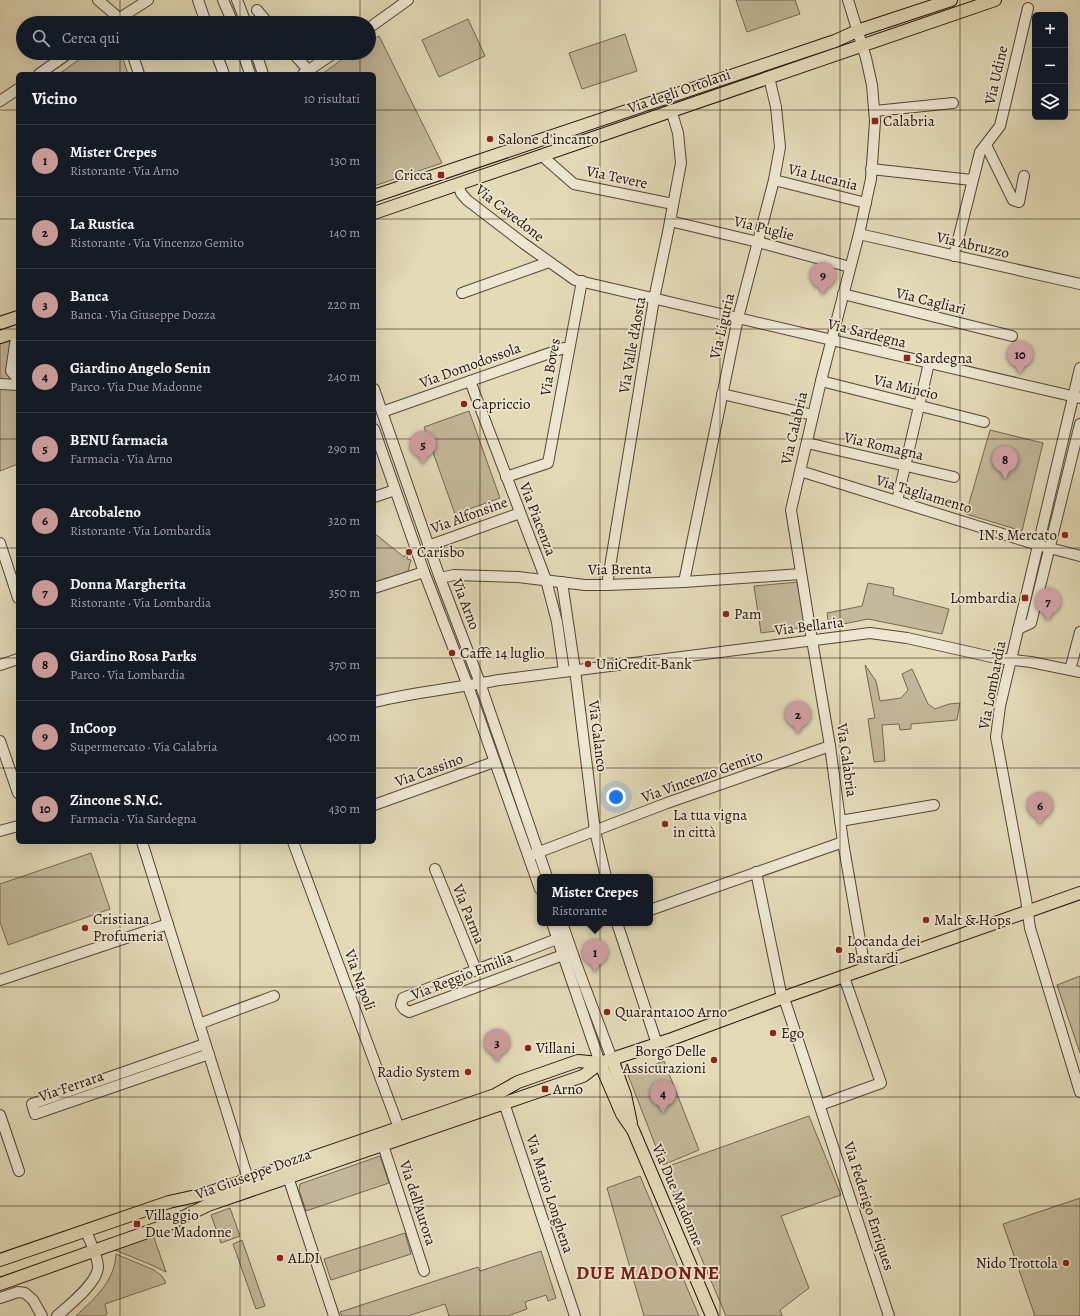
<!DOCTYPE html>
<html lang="it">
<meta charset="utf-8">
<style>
:root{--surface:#171b24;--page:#242831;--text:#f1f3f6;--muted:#9ea1a6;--line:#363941;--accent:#c59692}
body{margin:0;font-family:Alegreya,serif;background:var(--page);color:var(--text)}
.controls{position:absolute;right:12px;top:12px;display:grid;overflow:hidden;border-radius:6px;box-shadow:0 4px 16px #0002}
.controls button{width:36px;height:36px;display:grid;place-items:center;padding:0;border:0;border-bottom:1px solid var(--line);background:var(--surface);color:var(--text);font:20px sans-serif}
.you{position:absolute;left:616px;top:797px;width:14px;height:14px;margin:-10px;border:3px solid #fff;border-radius:50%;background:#1a73e8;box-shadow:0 0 0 6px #1a73e833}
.badge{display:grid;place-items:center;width:26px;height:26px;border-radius:50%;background:var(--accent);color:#111;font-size:13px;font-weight:700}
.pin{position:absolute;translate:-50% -33px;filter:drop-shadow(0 1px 2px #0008)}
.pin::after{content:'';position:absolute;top:21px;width:14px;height:12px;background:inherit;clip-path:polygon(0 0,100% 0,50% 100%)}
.popup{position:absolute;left:537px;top:874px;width:116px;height:52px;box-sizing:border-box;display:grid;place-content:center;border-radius:6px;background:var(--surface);filter:drop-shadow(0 1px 3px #0005);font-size:13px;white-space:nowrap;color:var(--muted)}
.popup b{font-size:15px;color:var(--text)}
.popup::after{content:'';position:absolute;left:50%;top:100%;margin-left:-8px;border:8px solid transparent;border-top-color:var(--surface)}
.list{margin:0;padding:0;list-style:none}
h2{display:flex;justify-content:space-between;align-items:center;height:52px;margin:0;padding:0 16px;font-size:17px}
h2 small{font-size:13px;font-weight:400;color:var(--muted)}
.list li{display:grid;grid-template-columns:26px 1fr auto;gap:12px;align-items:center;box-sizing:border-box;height:72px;padding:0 16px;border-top:1px solid var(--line)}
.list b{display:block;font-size:15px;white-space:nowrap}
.list p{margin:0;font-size:13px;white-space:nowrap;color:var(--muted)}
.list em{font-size:13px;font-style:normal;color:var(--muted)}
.icon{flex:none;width:22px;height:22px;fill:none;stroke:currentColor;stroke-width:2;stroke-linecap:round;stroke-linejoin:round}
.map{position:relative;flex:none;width:1080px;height:1316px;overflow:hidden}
.search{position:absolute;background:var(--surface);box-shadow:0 4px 16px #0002;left:16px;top:16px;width:360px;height:44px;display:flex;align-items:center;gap:10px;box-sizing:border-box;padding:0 14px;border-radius:22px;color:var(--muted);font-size:15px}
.panel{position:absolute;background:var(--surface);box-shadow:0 4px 16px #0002;left:16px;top:72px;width:360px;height:772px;border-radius:6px}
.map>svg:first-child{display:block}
</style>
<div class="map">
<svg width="1080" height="1316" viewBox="0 0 1080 1316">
<rect width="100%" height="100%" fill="#e3dab8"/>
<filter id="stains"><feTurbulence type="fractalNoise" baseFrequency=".005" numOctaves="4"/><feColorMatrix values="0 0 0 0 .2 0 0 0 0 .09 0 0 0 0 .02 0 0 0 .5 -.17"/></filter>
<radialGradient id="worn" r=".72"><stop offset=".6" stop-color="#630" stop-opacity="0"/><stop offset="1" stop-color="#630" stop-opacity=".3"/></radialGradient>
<g fill="#c3b89a" stroke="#746552">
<polygon points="736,0 795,0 800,14 747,32"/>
<polygon points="468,19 485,56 439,77 422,40"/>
<polygon points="625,34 637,71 582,89 569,53"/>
<polygon points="379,36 442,163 374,186 374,74 322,74 351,53 369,53 369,42"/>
<polygon points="88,53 121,53 128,74 59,74"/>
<polygon points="18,338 18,464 0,471 0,344"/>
<polygon points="469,411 500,498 455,514 424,427"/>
<polygon points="990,430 1043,443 1022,531 966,514"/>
<polygon points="374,533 404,557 409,549 407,559 411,560 407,575 374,582"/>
<polygon points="798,582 805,627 761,633 754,586"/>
<polygon points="868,583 894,588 893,595 949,609 942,634 868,619 829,627 827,613 862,606"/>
<polygon points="865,665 876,681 880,701 901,698 908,690 902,674 912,669 928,704 935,709 949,704 960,703 957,720 911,724 911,729 900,730 899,724 882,725 885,761 874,762 868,719 875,718"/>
<polygon points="91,853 110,909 8,945 0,922 0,884"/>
<polygon points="1080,976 1080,1053 1057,985"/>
<polygon points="664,1061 699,1150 663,1165 628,1075"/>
<polygon points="809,1116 841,1195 781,1216 809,1288 780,1310 782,1316 726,1316 663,1168"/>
<polygon points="380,1156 389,1183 306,1211 299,1190 300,1184"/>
<polygon points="640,1176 699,1316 644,1316 607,1188"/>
<polygon points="1080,1198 1080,1316 1035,1316 1003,1224"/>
<polygon points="230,1208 240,1236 221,1243 211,1215"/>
<polygon points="405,1233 411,1254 331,1280 324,1259"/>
<polygon points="153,1235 166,1272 149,1264 115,1250"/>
<polygon points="242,1240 265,1306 256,1309 233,1244"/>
<polygon points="541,1251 556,1298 548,1301 546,1295 525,1302 527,1309 508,1316 449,1316 445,1304 408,1316 342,1316 340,1312 478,1267 480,1271"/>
<path d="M116,1254L154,1270L162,1276L166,1283L105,1304L107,1314L104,1316H76C94,1299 115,1281 116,1254Z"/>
</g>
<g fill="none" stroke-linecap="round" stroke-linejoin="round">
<g stroke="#544436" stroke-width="12">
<g id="minor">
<polyline points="98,0 119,18 121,23"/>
<polyline points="198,0 206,23"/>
<polyline points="223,0 233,23"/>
<polyline points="237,0 246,23"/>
<polyline points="848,0 866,58 872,85 875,121 871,179 859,234 821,381 791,510 810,628 830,746 843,842 865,969"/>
<polyline points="257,10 268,23"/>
<polyline points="112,23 148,0"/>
<polyline points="369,28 408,0"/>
<polyline points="132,53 139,74"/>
<polyline points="216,53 224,74"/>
<polyline points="243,53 250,74"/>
<polyline points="256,53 263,74"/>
<polyline points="293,53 309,71"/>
<polyline points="39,74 69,53"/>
<polyline points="303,74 334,53"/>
<polyline points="0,101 18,89"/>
<polyline points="875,111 953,103"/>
<polyline points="986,145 1013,200 1019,202 1024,176"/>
<polyline points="541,155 574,184 673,204"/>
<polyline points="871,169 972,180"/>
<polyline points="774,180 866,203"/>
<polyline points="458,184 461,193 467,200 523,243 575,280 1080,398"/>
<polyline points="670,221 758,242 850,267"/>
<polyline points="859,234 1080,284"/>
<polyline points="954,256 980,152 1000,126 1028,8"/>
<polyline points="462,293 549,262"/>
<polyline points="843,294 1012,336"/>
<polyline points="17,331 11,371 18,379"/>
<polyline points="1080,368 1000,706 996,737 1026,899 1030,928 1080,1092"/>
<polyline points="470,381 546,580 557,622 564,671"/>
<polyline points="821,381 984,422"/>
<polyline points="0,384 18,385"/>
<polyline points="374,389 440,578 480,683 547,877"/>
<polyline points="722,394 813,415"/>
<polyline points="382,412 564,348 568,349"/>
<polyline points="374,429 424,572 468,686 540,889"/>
<polyline points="807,443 954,477"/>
<polyline points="800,471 1038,545 1080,556"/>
<polyline points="506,477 548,463 582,281"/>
<polyline points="374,497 395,490"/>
<polyline points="897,501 929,363"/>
<polyline points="0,543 18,598"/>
<polyline points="428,546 520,513"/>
<polyline points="440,578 454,575 518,577 585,585 607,585 684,582 801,574"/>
<polyline points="562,582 575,670 595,831 606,877"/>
<polyline points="684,582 738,318 774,180 780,147 776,107 769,77"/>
<polyline points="607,585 654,299 668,232 681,163 678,133 671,110"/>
<polyline points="374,588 424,572"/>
<polyline points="1018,629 1031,623 1080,424"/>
<polyline points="0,665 18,659"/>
<polyline points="1070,670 1080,632"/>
<path d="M374,702C415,692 457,688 499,680L870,633L907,638L996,658L1031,662L1080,672"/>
<polyline points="0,741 18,793"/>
<polyline points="374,805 494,762"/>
<polyline points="840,821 934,805"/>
<polyline points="0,831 18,826"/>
<polyline points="142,842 248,1179"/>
<polyline points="293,842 399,1128"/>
<polyline points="534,854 667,803 830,746"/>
<polyline points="435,869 476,970"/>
<polyline points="756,872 782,998"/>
<polyline points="650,910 843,842"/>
<polyline points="552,923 600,1063"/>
<polyline points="562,923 577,966 612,1059"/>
<polyline points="617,923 657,1044"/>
<polyline points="557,939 403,998 401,1005 404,1009 409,1012 563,955"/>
<polyline points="0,980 168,924"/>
<polyline points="784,998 889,1316"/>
<polyline points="199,1024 274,996"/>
<polyline points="205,1044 32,1104 35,1114 209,1054"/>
<polyline points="504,1103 575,1316"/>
<polyline points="820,1105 881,1083 844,977"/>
<polyline points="0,1115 19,1171"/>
<polyline points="383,1145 424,1271"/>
<polyline points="288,1177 334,1316"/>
<polyline points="0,1298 18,1292 25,1293 33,1300 42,1316"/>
<path d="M57,1316C68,1306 99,1282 98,1266C97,1254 90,1242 86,1231"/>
</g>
</g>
<g stroke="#24120a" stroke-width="14">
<g id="major">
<polyline points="374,196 835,41 857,31 951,0"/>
<polyline points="374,213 995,0"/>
<polyline points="0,323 18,317"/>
<polyline points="0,337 18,331"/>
<polyline points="612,1059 625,1095 631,1123"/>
<polyline points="600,1063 622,1114 633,1130 712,1316"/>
<polyline points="0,1260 169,1202 205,1194 495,1095 518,1082 578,1061 600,1063"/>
<polyline points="0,1284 167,1225 208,1205 583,1076 600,1063 669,1040 782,998 1080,893"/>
</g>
</g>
<use href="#minor" stroke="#ede7d1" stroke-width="10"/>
<use href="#major" stroke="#e3dab8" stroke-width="12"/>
</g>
<path fill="none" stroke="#24120a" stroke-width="1" stroke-opacity="0.55" d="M120,0V23M240,0V23M360,0V23M480,0V1316M600,0V1316M720,0V1316M840,0V1316M960,0V1316M120,53V74M240,53V74M360,53V74M0,110H18M374,110H1035M1065,110H1080M0,219H18M374,219H1080M0,329H18M374,329H1080M0,439H18M374,439H1080M0,548H18M374,548H1080M0,658H18M374,658H1080M0,768H18M374,768H1080M120,842V1316M240,842V1316M360,842V1316M0,877H1080M0,987H1080M0,1097H1080M0,1206H1080"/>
<g fill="#8f2418" stroke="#ede7d1" stroke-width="1.5">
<rect x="871" y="117" width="8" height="8" rx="2"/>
<circle cx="490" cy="139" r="4"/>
<rect x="437" y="171" width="8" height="8" rx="2"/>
<rect x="903" y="354" width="8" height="8" rx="2"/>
<circle cx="464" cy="404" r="4"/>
<circle cx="1065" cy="535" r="4"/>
<circle cx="409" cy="552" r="4"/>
<rect x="1021" y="594" width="8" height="8" rx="2"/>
<circle cx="726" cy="614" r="4"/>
<circle cx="452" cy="653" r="4"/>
<circle cx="588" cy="664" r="4"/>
<circle cx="665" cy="824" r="4"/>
<circle cx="926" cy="920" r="4"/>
<circle cx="85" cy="928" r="4"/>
<circle cx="839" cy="950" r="4"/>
<circle cx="607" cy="1012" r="4"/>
<circle cx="773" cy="1033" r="4"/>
<circle cx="528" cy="1048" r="4"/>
<circle cx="714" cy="1060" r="4"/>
<circle cx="468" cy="1072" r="4"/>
<rect x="541" y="1085" width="8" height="8" rx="2"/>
<rect x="133" y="1220" width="8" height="8" rx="2"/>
<circle cx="280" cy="1258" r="4"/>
<circle cx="1066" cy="1263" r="4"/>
</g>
<g text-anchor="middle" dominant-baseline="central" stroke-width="3.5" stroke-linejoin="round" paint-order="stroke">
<g font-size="15" fill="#24120a" stroke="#ede7d1">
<text transform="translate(996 75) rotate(-77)">Via Udine</text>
<text transform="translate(679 91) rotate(-19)">Via degli Ortolani</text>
<text transform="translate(617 177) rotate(12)">Via Tevere</text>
<text transform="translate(823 177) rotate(14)">Via Lucania</text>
<text transform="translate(510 213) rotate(38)">Via Cavedone</text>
<text transform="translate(764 228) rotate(14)">Via Puglie</text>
<text transform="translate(973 245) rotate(13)">Via Abruzzo</text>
<text transform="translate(931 301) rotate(14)">Via Cagliari</text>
<text transform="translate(722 326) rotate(-77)">Via Liguria</text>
<text transform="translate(867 333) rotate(14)">Via Sardegna</text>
<text transform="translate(632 345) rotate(-80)">Via Valle d'Aosta</text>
<text transform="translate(470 365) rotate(-20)">Via Domodossola</text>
<text transform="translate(550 367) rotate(-80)">Via Boves</text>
<text transform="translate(906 387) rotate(14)">Via Mincio</text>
<text transform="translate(794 428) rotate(-77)">Via Calabria</text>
<text transform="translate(884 446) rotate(13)">Via Romagna</text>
<text transform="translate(924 494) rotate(17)">Via Tagliamento</text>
<text transform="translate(469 515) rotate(-20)">Via Alfonsine</text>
<text transform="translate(538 519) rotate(69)">Via Piacenza</text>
<text transform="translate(620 569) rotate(-1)">Via Brenta</text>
<text transform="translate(466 604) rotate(69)">Via Arno</text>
<text transform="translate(809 626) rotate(-7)">Via Bellaria</text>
<text transform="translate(992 685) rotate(-79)">Via Lombardia</text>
<text transform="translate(598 736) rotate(83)">Via Calanco</text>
<text transform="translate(847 760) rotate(82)">Via Calabria</text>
<text transform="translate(429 770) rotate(-20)">Via Cassino</text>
<text transform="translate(702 776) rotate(-20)">Via Vincenzo Gemito</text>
<text transform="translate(469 914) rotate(68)">Via Parma</text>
<text transform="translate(462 976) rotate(-21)">Via Reggio Emilia</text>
<text transform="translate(360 980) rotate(70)">Via Napoli</text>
<text transform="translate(71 1086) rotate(-19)">Via Ferrara</text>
<text transform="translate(253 1174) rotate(-20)">Via Giuseppe Dozza</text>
<text transform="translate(550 1194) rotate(72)">Via Mario Longhena</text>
<text transform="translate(678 1195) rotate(67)">Via Due Madonne</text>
<text transform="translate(418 1203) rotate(72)">Via dell'Aurora</text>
<text transform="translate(869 1206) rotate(72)">Via Federigo Enriques</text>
</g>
<g font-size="15" fill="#24120a" stroke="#ede7d1" text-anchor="start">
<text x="883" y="121">Calabria</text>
<text x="498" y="139">Salone d'incanto</text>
<text x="433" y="175" text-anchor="end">Cricca</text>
<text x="915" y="358">Sardegna</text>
<text x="472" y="404">Capriccio</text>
<text x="1057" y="535" text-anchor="end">IN's Mercato</text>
<text x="417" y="552">Carisbo</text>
<text x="1017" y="598" text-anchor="end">Lombardia</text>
<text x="734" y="614">Pam</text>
<text x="460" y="653">Caffè 14 luglio</text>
<text x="596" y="664">UniCredit Bank</text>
<text x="673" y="815">La tua vigna<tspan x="673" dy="17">in città</tspan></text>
<text x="93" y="919">Cristiana<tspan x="93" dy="17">Profumeria</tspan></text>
<text x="934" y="920">Malt &amp; Hops</text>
<text x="847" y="941">Locanda dei<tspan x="847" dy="17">Bastardi</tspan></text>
<text x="615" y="1012">Quaranta100 Arno</text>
<text x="781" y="1033">Ego</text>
<text x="536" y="1048">Villani</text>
<text x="706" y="1051" text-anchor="end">Borgo Delle<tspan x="706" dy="17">Assicurazioni</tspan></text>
<text x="460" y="1072" text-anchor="end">Radio System</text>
<text x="553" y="1089">Arno</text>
<text x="145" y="1215">Villaggio<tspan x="145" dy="17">Due Madonne</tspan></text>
<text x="288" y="1258">ALDI</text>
<text x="1058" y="1263" text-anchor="end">Nido Trottola</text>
</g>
<g font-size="19" font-weight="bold" letter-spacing="1" fill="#7a1f14" stroke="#ede7d1">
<text x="648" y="1273">DUE MADONNE</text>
</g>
</g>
<rect width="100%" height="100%" filter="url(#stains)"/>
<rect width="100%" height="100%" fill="url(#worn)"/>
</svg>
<div class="controls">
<button>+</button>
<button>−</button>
<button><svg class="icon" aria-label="layers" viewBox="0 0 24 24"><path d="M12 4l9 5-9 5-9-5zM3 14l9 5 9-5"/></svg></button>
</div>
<div class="you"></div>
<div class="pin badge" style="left:595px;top:972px">1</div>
<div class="popup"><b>Mister Crepes</b>Ristorante</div>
<div class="pin badge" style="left:798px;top:734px">2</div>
<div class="pin badge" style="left:497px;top:1062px">3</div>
<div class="pin badge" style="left:663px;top:1113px">4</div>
<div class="pin badge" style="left:423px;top:464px">5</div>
<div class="pin badge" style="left:1040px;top:825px">6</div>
<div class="pin badge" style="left:1048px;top:621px">7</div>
<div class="pin badge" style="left:1005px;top:479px">8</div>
<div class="pin badge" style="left:823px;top:295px">9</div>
<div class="pin badge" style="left:1020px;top:374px">10</div>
<div class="search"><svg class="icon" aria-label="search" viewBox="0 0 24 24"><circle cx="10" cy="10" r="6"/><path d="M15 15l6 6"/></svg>Cerca qui</div>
<section class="panel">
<h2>Vicino<small>10 risultati</small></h2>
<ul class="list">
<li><span class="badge">1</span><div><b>Mister Crepes</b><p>Ristorante · Via Arno</p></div><em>130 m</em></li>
<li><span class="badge">2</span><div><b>La Rustica</b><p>Ristorante · Via Vincenzo Gemito</p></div><em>140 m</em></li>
<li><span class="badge">3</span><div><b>Banca</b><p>Banca · Via Giuseppe Dozza</p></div><em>220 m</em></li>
<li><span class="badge">4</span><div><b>Giardino Angelo Senin</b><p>Parco · Via Due Madonne</p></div><em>240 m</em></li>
<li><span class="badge">5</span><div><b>BENU farmacia</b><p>Farmacia · Via Arno</p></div><em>290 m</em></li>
<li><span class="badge">6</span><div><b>Arcobaleno</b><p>Ristorante · Via Lombardia</p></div><em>320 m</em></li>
<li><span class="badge">7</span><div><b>Donna Margherita</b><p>Ristorante · Via Lombardia</p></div><em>350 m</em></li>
<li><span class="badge">8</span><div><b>Giardino Rosa Parks</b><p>Parco · Via Lombardia</p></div><em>370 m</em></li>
<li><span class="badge">9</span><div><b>InCoop</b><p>Supermercato · Via Calabria</p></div><em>400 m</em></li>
<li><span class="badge">10</span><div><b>Zincone S.N.C.</b><p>Farmacia · Via Sardegna</p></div><em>430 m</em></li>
</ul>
</section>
</div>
